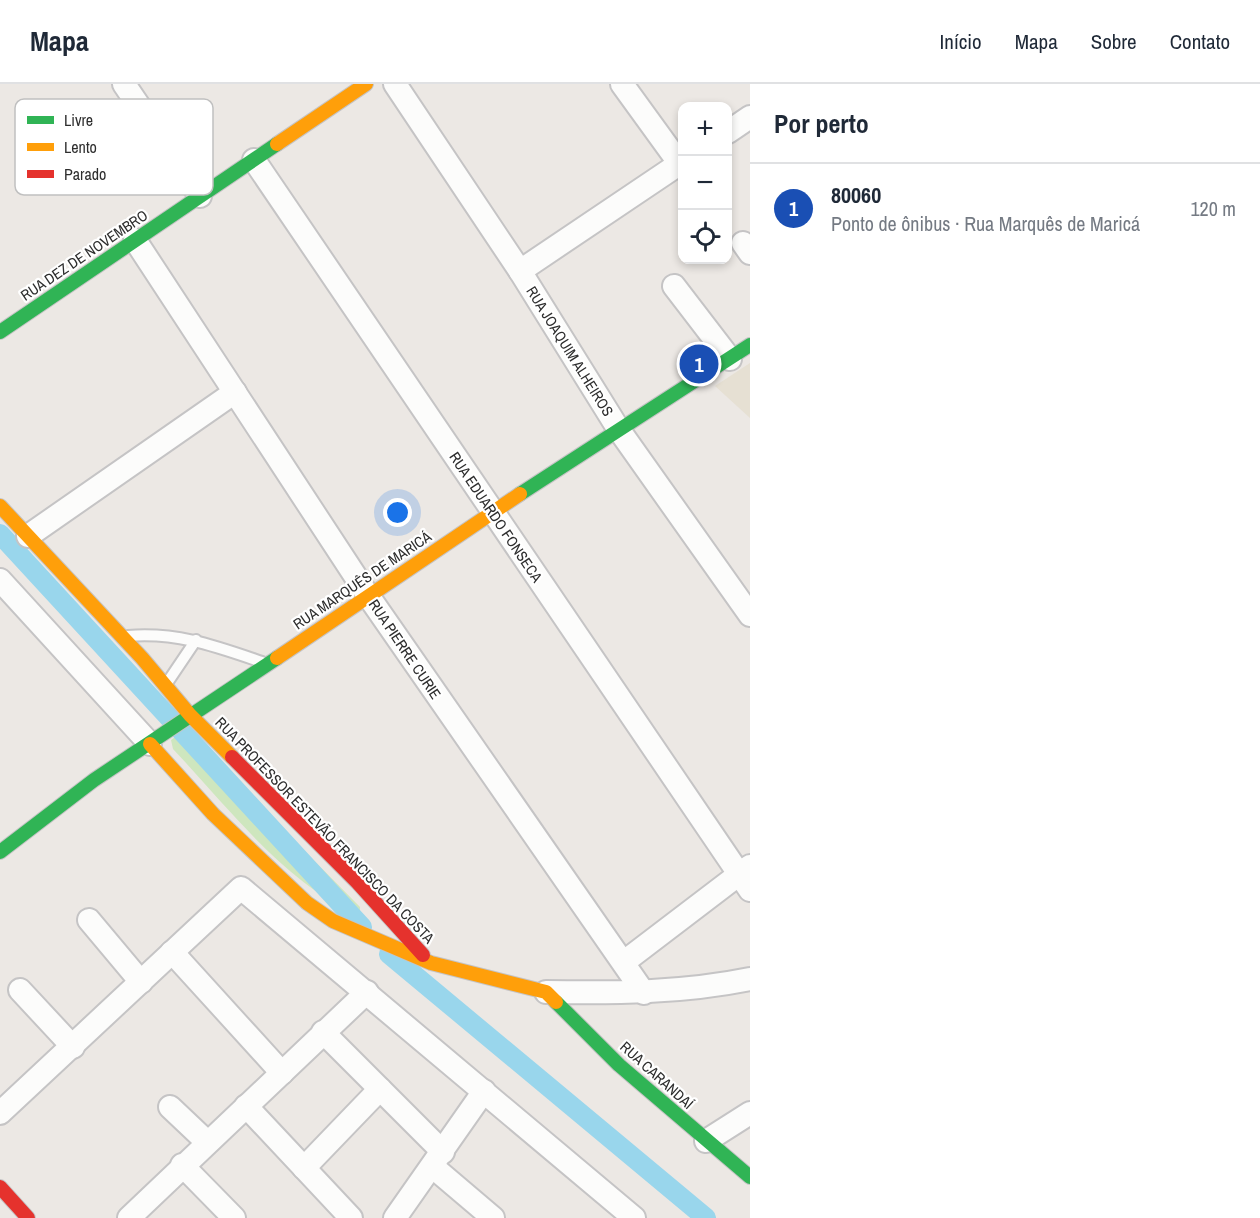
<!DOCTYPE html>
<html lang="pt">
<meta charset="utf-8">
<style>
:root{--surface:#fff;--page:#f6f6f7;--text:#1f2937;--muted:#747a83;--line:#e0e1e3;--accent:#ea580c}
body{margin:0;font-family:"Archivo Narrow",sans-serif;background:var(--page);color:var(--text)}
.controls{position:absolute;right:18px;top:18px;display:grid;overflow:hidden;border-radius:12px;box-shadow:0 3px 9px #0003}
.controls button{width:54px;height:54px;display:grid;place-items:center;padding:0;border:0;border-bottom:2px solid var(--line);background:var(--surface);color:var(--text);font:30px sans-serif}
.you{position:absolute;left:398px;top:429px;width:21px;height:21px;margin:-15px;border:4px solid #fff;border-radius:50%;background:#1a73e8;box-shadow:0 0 0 9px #1a73e833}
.badge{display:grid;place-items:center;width:39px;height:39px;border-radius:50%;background:var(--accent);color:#fff;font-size:20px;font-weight:700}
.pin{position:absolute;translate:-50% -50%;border:3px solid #fff;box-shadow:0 2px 6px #0006}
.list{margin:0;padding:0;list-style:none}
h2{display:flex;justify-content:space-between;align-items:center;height:78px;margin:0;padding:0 24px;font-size:26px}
h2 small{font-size:20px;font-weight:400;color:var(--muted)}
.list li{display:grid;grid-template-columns:39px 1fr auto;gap:18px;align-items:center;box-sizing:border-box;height:90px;padding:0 24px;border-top:2px solid var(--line)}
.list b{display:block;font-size:22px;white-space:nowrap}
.list p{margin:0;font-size:20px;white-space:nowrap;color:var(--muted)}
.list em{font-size:20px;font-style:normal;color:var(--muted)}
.icon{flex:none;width:33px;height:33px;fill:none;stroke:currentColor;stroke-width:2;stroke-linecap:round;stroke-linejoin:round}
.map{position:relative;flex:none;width:750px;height:1134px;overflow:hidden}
header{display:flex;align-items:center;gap:36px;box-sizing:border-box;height:84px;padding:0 30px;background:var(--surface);border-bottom:2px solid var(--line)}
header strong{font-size:28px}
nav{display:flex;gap:33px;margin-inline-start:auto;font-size:21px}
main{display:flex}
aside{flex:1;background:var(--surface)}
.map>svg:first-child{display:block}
</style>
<header>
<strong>Mapa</strong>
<nav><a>Início</a><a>Mapa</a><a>Sobre</a><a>Contato</a></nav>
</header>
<main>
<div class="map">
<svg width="750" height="1134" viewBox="0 0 750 1134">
<rect width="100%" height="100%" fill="#ece8e4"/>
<polygon fill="#e6e0d3" points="750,279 750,334 715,302"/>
<path fill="#cee6be" d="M185,646L360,823V832C284,799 229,724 173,665L171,656Z"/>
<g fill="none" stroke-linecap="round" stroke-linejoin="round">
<g stroke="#99d6ec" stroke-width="20">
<polyline points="0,450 362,843"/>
<polyline points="389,870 706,1134"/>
</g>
<g stroke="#c5c4c5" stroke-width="14">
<g id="lane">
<path d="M128,552C178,548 215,562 262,578"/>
<polyline points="167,599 196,556"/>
</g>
</g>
<g stroke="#c5c4c5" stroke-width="26">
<g id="street">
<polyline points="124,0 200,112"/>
<polyline points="395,0 520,187 619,346 750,531"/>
<polyline points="622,0 680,80"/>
<polyline points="728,48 750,33"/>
<polyline points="254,76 750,806"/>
<polyline points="135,156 369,513 644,909"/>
<polyline points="743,159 750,169"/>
<polyline points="520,187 682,78"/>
<polyline points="674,202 730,275"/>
<polyline points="28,452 235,308"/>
<polyline points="0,496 150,660"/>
<polyline points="89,836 141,898"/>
<polyline points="172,868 282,989"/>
<polyline points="624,878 750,782"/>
<polyline points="20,906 73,963"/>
<path d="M546,908C615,909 682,909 750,895"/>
<polyline points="323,948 443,1068"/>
<polyline points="246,1022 351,1134"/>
<polyline points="170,1023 207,1058"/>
<polyline points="0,1029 241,804 634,1134"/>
<polyline points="706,1057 750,1029"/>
<polyline points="182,1081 234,1134"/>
<polyline points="433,1083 493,1134"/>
<polyline points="304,1084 380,1005"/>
<polyline points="129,1134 367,908"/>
<polyline points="395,1134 484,1007"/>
</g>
</g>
<g stroke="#c5c4c5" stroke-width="16">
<g id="fast">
<polyline points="0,248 277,60"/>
<polyline points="520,410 750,261"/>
<polyline points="0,768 94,696 277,574"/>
<polyline points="556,918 619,981 750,1093"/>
</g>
</g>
<g stroke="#c5c4c5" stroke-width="16">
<g id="slow">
<polyline points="277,60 366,0"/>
<polyline points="0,422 142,574 190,631 232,673"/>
<polyline points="277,574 520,410"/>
<polyline points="150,660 213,730 307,819 333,837 431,879 546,908 556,918"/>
</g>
</g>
<g stroke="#c5c4c5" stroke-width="16">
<g id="jam">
<polyline points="232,673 357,798 423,871"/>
<polyline points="0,1103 28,1134"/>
</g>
</g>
<use href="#lane" stroke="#fcfcfb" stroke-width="10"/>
<use href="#street" stroke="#fcfcfb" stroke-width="22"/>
<use href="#fast" stroke="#30b455" stroke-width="14"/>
<use href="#slow" stroke="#ff9f0a" stroke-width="14"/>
<use href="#jam" stroke="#e5322d" stroke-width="14"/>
</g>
<g text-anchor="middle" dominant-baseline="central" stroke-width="4.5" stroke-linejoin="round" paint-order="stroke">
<g font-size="15" fill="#2e2e2e" stroke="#fff">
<text transform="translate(84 171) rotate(-34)">RUA DEZ DE NOVEMBRO</text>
<text transform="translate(570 267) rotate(58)">RUA JOAQUIM ALHEIROS</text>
<text transform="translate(496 433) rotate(56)">RUA EDUARDO FONSECA</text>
<text transform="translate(362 496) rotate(-34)">RUA MARQUÊS DE MARICÁ</text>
<text transform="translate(405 565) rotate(56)">RUA PIERRE CURIE</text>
<text transform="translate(325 746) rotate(46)">RUA PROFESSOR ESTEVÃO FRANCISCO DA COSTA</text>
<text transform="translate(657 991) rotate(42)">RUA CARANDAÍ</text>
</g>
</g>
<rect x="15" y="15" width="198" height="96" rx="9" fill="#fff" stroke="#c0c0c0" stroke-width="1.5"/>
<rect x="27" y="32" width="27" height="8" fill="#30b455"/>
<rect x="27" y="59" width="27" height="8" fill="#ff9f0a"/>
<rect x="27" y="86" width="27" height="8" fill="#e5322d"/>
<g font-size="16" fill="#2e2e2e">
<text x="64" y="42">Livre</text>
<text x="64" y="69">Lento</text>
<text x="64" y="96">Parado</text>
</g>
</svg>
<div class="controls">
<button>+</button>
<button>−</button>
<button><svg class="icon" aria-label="locate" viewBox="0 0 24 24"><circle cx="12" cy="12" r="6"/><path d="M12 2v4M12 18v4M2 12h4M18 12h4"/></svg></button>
</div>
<div class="you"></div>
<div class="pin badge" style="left:699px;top:280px;background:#1a4fb4">1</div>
</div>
<aside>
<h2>Por perto<small></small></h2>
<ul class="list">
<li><span class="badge" style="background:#1a4fb4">1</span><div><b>80060</b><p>Ponto de ônibus · Rua Marquês de Maricá</p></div><em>120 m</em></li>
</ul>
</aside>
</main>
